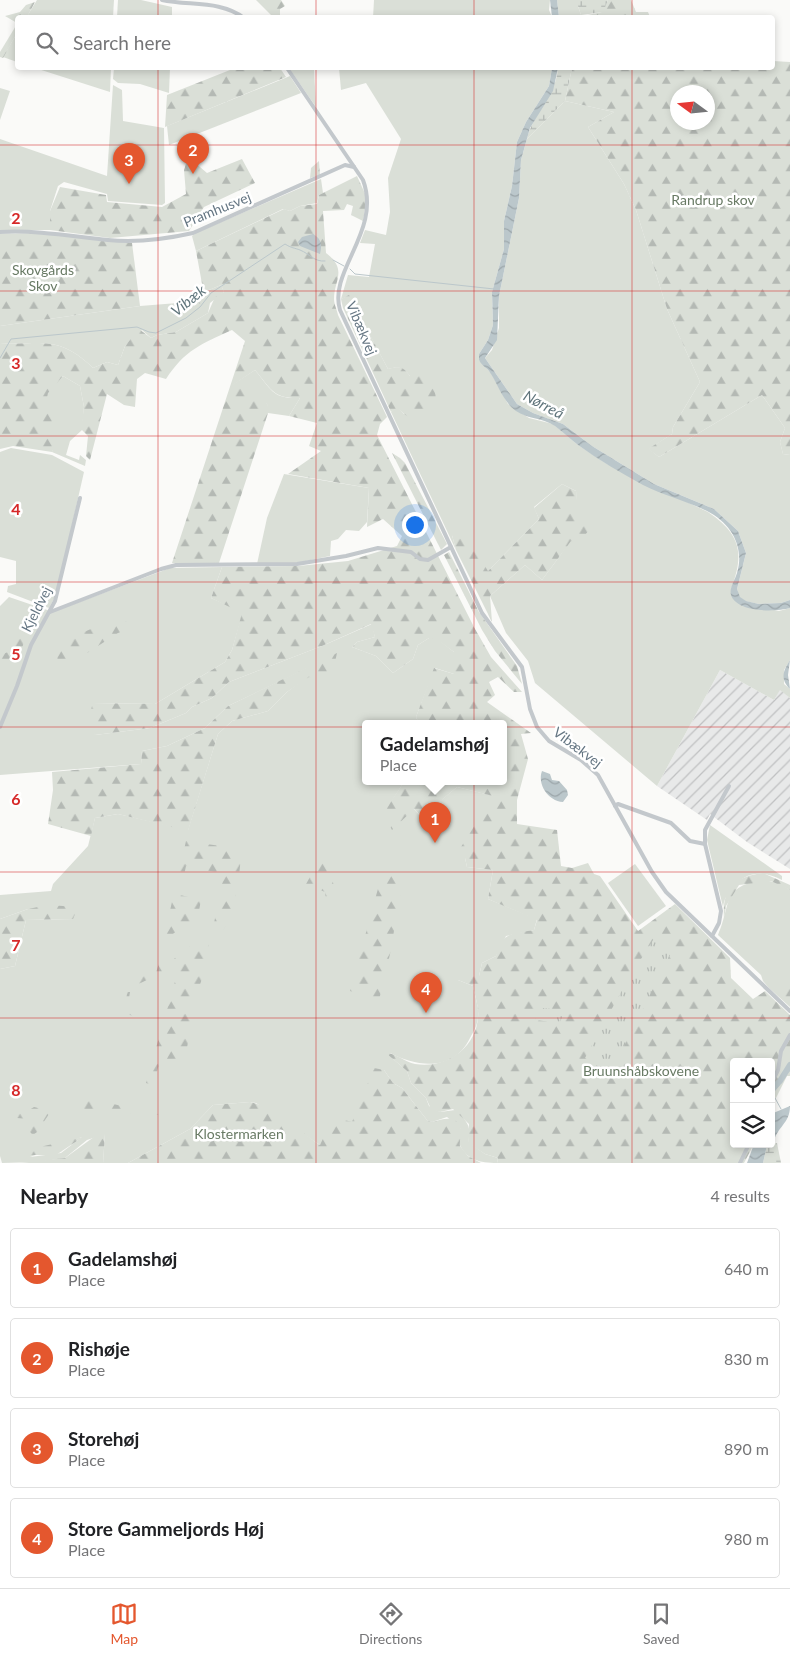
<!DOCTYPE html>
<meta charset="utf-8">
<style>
:root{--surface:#fff;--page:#f2f2f2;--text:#202124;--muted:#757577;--line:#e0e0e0;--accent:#e4572e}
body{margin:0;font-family:Lato,sans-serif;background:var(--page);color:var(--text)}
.controls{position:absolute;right:15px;bottom:15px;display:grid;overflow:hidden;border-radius:5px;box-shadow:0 2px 8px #0003}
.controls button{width:45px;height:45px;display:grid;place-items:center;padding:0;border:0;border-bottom:1px solid var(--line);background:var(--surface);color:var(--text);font:25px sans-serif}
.compass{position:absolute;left:670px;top:85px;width:45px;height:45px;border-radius:50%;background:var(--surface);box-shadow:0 2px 8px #0003;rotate:285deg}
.you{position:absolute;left:414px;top:524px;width:18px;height:18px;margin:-12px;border:4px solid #fff;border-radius:50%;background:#1a73e8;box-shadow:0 0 0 8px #1a73e833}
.badge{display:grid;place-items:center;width:32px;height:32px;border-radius:50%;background:var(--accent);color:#fff;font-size:16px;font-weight:700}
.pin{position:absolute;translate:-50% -41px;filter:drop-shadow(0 1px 2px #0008)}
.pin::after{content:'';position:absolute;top:26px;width:18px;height:15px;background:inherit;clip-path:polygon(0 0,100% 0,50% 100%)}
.popup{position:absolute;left:362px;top:720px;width:145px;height:65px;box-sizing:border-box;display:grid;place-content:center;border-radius:5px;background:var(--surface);filter:drop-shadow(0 1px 4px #0005);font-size:16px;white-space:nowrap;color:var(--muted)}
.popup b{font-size:19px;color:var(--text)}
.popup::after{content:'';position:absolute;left:50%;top:100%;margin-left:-10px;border:10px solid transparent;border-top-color:var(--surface)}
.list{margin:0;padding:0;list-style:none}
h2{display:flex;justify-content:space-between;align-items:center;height:65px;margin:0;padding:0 20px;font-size:21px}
h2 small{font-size:16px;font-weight:400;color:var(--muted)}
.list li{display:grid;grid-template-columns:32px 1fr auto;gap:15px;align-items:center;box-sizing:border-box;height:80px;margin:0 10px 10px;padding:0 10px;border:1px solid var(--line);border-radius:5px}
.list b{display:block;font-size:19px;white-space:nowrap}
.list p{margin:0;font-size:16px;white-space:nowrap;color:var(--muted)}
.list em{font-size:16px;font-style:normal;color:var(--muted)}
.icon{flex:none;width:28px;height:28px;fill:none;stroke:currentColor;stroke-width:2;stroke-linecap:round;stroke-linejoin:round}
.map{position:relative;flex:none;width:790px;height:1163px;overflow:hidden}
.search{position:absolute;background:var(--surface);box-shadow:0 2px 8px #0003;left:15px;right:15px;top:15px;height:55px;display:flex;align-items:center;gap:12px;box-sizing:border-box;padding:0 18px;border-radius:5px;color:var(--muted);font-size:19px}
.sheet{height:425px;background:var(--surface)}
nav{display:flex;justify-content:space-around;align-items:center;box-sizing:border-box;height:70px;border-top:1px solid var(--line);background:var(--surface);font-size:14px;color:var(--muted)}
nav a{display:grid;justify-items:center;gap:2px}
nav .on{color:var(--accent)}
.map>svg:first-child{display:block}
</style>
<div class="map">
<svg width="790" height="1163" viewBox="0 0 790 1163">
<defs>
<pattern id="industrial-furrows" width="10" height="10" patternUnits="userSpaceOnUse" patternTransform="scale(1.25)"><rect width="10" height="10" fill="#e8e9e9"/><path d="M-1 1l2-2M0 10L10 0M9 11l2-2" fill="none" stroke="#c0c1c2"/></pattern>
<pattern id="forest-firs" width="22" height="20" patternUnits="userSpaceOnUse" patternTransform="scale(1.25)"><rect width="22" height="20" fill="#dadfd7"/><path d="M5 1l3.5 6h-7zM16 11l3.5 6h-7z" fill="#b4b9b4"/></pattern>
<pattern id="wetland-marsh" width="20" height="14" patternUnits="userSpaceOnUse" patternTransform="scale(1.25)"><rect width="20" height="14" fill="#dadfd7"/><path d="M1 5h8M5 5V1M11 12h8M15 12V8" fill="none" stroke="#b4b9b4"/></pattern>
<pattern id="park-tufts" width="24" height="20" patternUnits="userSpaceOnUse" patternTransform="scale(1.25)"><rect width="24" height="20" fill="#dadfd7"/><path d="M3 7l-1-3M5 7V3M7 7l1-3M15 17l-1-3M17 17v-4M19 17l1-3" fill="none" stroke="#b4b9b4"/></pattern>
<pattern id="water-waves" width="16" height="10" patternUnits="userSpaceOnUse" patternTransform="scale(1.25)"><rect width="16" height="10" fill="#bbc7cb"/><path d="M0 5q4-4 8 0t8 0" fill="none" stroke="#9ca6aa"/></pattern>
</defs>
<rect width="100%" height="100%" fill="#fafaf8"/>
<polygon fill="url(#industrial-furrows)" points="720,670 774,700 780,689 790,698 790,869 747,842 710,814 707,820 657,786"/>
<g fill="#dadfd7" fill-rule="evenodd">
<polygon points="37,0 114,0 113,17 26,18"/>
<polygon points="118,0 141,0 172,7 172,17 117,17"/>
<polygon points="374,0 550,0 549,10 552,17 373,18"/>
<polygon points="557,0 578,0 578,6 581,15 559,17"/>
<polygon points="17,33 17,62 3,57"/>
<polygon points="35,68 111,68 110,92"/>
<polygon points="114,68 170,68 169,93 140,84 118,83 113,79"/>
<polygon points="289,68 314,68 316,107"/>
<path d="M339,68H552L549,86L526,122L517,142L512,186L504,221V249L492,292L493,325L488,340L479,354V360L491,373L508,404L529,418L553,424L578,445L607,464L708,512C740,534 745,552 731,589L736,602L779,611L790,608V660L784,670V684L790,689V698L780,690L774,700L720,670L657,786L535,683L528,661L506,633L490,596L525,565L542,580C567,546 579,536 576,491L562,484L534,507L539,519L488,571L452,535L456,550L391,412L397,407L404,414L410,376C403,367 399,366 388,369L349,296L341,299L348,275L369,277L375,244L360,243L365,230L386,235L390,212L388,178L401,139L366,83L341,90Z"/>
<polygon points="290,76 301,93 169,145 167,126"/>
<polygon points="113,85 122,90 123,121 164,128 165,203 162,205 108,201 107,194 64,182 58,186 50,211 50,230 0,230 0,139 107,176"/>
<polygon points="0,88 10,91 0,120"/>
<polygon points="565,101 614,112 588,127 624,184 636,210 667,309 700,382 673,427 672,434 649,449 659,457 762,395 785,428 780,442 783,454 790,455 790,600 781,603 759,604 745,601 739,597 737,589 746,553 738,531 714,509 654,484 592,446 563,424 533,413 517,404 485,358 492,350 499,328 499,296 519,198 521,160 527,139"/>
<polygon points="321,179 323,193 319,195 317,203 300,206 290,211 283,209 196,251 192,236 196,233"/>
<path d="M221,285L224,292L210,303L208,313L176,332L157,335L151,338L142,330L125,346L118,365L107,362L93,368C60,336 43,344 0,344V326L140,306L190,302L201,298L199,303L209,290Z"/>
<path d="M255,370C272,390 272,399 300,398L289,416L268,413L267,404L232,385Z"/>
<path d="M63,376L80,386L84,407L82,430L70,441L66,455L79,460L80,455L86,460L85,466L52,452C59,434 40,413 47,394C50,388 58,381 63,376Z"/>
<polygon points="11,448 52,455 84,472 56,595 49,608 7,592 8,586 16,584 16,561 0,557 0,452"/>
<polygon points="284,474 369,488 367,522 359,531 346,530 338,539 331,541 330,556 296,563 257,564 267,518"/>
<path d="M222,567L211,598L243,612L232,650L225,662L155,704L93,703L95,735L150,728L186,713L192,707L212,698L229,682L322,646L372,624L375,637L357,642L352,647L376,656L393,673L413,659L418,645L429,638H436L454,652V674L435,668L416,717L419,724H366V782H404L384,813L414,809L421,817L457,787L494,796L465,858L467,867L493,870L488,899L537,919L534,930L506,936L496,956L482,963L479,976L458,980L473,986C475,996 479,1007 478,1016C478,1024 474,1031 470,1038C454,1071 419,1068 390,1053L392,1058L407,1071L411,1083L426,1098L429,1106L440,1112L455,1110C467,1121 472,1126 468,1142L485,1154L498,1158L497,1163C480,1163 466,1160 459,1143L461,1129L447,1117L432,1122L427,1120L402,1088L393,1083L384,1070L352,1123L320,1145L256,1103L250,1102L213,1105L190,1129L128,1163H103L105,1134L87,1140L65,1158L38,1162L2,1163L0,1156V969L15,966L26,920L73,919L28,909L0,919V895L51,891L53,884L88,846L95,818L118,814L188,830L218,734L232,721L268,711L287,692L337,654L228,706L205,728L167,746L142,751L141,764L0,775V606L9,597L53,612L170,568ZM82,1137L61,1153L30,1157Z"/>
<path d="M710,825L782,876V880C762,870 745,871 732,889C727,895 724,899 723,907L707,840Z"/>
<polygon points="635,864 666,906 638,926 608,883"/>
<path d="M764,880L779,883L790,890V988H769L763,981L761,975L718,935C732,903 721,886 764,880Z"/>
</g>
<g fill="url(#forest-firs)" fill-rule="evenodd">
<polygon points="256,0 281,0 285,6 280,9 280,17 273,17"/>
<polygon points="608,0 631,0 636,12 648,12 650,17 573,18 602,12"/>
<polygon points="35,2 27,17 18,18 17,23 5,16 20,12 26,5"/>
<polygon points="17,24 17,33 3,58 0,57 0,52"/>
<path d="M773,61L790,62V455L783,454L780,442L785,428L762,395L659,457L648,449L672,434L673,427L700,382L667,309L636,210L624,184L588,127L614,112L565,101L572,68H772ZM678,92H708V122H678Z"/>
<polygon points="235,68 280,68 286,77 165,127 167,95"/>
<polygon points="242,159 255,183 204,207 189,231 110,238 50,230 50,211 60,187 106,195 107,202 162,207 186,194 184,170 186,164 193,161 207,173"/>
<polygon points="319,161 320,175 310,178 311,168"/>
<path d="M357,176L367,198L363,221L351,215L353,206L347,204L344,210L323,211L326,253C348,270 334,280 334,299C334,304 337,310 338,315L387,417L380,424L377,435L474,627L491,657L522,692H514L498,677L489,682L495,695L487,702L531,733L521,734L528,759L517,800V824L557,830L561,866L572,868L588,863L594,874L600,876L638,931L675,904L730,958L731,978L753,999L765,991L790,1015V1076H787L771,1108V1062H734V1144H754L744,1163H497L498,1158L485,1154L468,1143L469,1124L453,1109L440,1112L431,1109L426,1098L411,1083L407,1071L386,1053C396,1053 405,1062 415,1064C445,1069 476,1049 478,1017C479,1007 475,996 473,986L458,980L459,976H479L482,963L496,956C501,932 512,934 534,930L537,920L488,899L493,870L467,867L465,858L456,855L493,796L457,787L422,817L414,809L392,830L383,813L404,782H504V724H419L416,717L434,668L454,674V652L436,639L429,638L418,645L413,659L393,673L376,656L352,647L357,642L375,637L371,624L322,646L229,682L212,698L192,707L186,713L150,728L95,735C89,725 89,714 93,703L155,704L225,662L232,650L242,613L211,598L222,567L298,566L348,561L397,546L402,536L383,519L367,527L369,488L288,474L321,451L309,446L317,423L289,416L300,398C273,399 271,389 255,370L233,385C249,387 265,392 269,410L219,563H172L245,341L232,330C201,344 185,350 166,379L145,373L137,379L135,407L124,405L107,394L90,460L86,456L88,436L81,429L84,407L80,386L63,376L48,393L46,402L55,411V445L52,452L13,446L0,449V344C43,344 60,336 93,368L107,362L118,365L125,346L139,329L151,338L157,335L176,332L208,313L215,297L224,292L221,285L209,290L200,304L199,303L203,289L196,251L284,209L290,211L300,206L317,204L319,195Z"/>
<polygon points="34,233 132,243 140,306 0,326 0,234"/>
<path d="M349,295L388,369C399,366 403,366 410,376L422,372C436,382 443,407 425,418C422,419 416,420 413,421L397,408L391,412L343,308L341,299Z"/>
<polygon points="392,453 400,458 405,463 447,544 441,550"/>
<polygon points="562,484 576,491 578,510 592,526 579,543 571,541 542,580 525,565 490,596 492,622 456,550 452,535 462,531 488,571 539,519 534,508"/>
<polygon points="449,552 479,612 517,666 522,684 495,651 482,630 444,555"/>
<path d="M124,620L128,623L126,630L118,633L64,668L59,669L57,656C71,631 99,626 124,620Z"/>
<polygon points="21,638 25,639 16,666 0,666 0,655 8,652 10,643"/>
<polygon points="337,653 330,684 309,677 287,692 268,711 232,721 218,734 188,831 118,814 95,818 91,836 48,824 53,790 52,772 141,764 142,751 167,746 205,728 228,706"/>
<path d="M186,841L241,849C241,869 235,913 224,929C220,933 213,937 208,941C211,968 197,984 193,1010C191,1028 188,1046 183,1064L166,1060L168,1056L162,1053L153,1086L146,1083L176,978L171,970L163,975L155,976L159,963L170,962L213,928L224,874L186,866L180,895L201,900L198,916L163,941Z"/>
<path d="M324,854C328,859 336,891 335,896C334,900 332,904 331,908L327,906L325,892L318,889L308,891L305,886L321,857Z"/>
<polygon points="385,863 402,885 390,954 379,1000 350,991"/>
<path d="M763,873L790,885V890L771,881L739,885L726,906L724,919C722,889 733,877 763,873Z"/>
<polygon points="48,905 78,907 73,919 26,920 15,966 0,969 0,919 28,909"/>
<polygon points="144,967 148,969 149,979 130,988 136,974"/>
<polygon points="771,986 790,988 790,1007 769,988"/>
<polygon points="127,992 130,992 127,1010 139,1020 125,1012"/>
<path d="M374,1068L384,1070L393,1083L402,1088L427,1120L432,1122C443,1119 457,1114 461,1129C462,1135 459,1140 460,1146L468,1156L481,1163H128L190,1129L213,1105L250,1102C283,1110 294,1128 320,1145L333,1117L352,1122Z"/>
<polygon points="91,1088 96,1100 139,1110 164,1109 181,1112 183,1114 137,1115 120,1111 106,1110 88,1112 84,1110 83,1100 87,1090"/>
<polygon points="34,1107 51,1111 37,1132 33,1135 30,1132 29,1119 17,1118 18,1112 26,1112"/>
<polygon points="98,1134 105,1134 103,1163 20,1163 65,1158"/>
<polygon points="83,1137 56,1155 29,1155 31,1149"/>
</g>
<g fill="url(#wetland-marsh)">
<polygon points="578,0 608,0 603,12 581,15 578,6"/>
<path d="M558,68H572L565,101L527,139C533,113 556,96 558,68Z"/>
<polygon points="777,1143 781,1163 763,1163 767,1145"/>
</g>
<g fill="url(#park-tufts)">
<polygon points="655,937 671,953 610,1074 585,1058 627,981"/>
<polygon points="542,1008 564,1010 560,1023 535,1020"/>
</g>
<g fill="url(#water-waves)">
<polygon points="550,0 557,0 559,17 552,17"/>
<path d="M552,68H558L553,91L530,128L521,160L519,198L499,296L497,340L485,358L517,404L533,413L563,424L592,446L654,484L714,509L738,531L746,553L737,589L740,597L746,601L759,604L781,603L790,600V608C776,612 737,613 731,595C729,588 735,580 737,573C745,547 731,523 707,511C686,501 663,495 643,485C621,473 599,460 578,445C570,439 563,432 555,426C544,418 527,419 516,411C503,402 497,382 489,371C485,366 482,366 479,360V354L488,340L493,325L492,292L504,249V221L512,186L517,142L526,122L549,86Z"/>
<path d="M313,234C322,239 322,245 320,254L300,246L298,242L302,237Z"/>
<path d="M790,660L788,675L790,689C780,679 783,671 790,660Z"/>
<path d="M542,771L550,774L552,780L559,781L567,790L568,795L563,802C548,801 537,784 542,771Z"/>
<path d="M790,1106C790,1124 777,1126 773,1144L767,1145L763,1163H747L754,1144H771V1114Z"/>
</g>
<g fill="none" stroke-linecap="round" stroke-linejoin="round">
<g stroke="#bbc7cb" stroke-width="1">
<polyline points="333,260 344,266"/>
<polyline points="350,269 355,274 494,289"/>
<path d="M0,358L11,339L137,327L149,332L156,333L186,318L200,307L211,293L285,244C291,248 295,248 300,250C310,254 314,262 325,261"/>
<polyline points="771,1104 775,1098 781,1109"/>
</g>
<g stroke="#bbc7cb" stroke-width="6">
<polyline points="780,1081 790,1065"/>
<polyline points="771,1091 778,1083"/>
</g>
<g stroke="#c3c8cc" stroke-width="4">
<path d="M162,0C189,6 221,0 244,18"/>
<path d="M287,68L363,180C382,231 328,271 340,310L482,613L522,667L530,709L537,727L549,741L581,760L598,775L652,872L666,892L790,1011"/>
<path d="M0,232C38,230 70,236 108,240C137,243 166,239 193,233L345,165L354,167"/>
<polyline points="50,612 161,569 176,565 297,564 346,556 378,548 411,552 420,559 428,560 451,547"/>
<polyline points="0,727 17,686 31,645 55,601 80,498"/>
<polyline points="615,806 618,804 671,823 690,841 705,844"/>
<polyline points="712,936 719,923 721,911 705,844 705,830 729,786"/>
<polyline points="771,1084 778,1070 781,1051 790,1035"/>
<polyline points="740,1163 749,1144"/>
</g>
</g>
<path fill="none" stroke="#d62828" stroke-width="1" stroke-opacity="0.55" d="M158,0V18M316,0V18M474,0V18M632,0V18M158,68V1163M316,68V1163M474,68V1163M632,68V1163M0,145H790M0,291H790M0,436H790M0,582H790M0,727H790M0,872H790M0,1018H790"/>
<g text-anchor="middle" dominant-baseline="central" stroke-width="5" stroke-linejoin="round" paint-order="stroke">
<g font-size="14" fill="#687a64" stroke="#fff">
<text x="713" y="199">Randrup skov</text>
<text x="43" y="269">Skovgårds<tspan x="43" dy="16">Skov</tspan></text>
<text x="641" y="1070">Bruunshåbskovene</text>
<text x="239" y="1133">Klostermarken</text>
</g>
<g font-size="14" fill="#657683" stroke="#fff">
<text transform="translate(217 209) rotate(-22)">Pramhusvej</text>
<text transform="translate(362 328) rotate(67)">Vibækvej</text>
<text transform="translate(36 609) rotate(-63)">Kjeldvej</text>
<text transform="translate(578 747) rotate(37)">Vibækvej</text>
</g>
<g font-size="15" font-style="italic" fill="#60757c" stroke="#fff">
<text transform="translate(188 300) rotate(-39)">Vibæk</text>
<text transform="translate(544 404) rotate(28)">Nørreå</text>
</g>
</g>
<g font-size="16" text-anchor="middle" font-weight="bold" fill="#d62828" stroke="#fff" stroke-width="5" stroke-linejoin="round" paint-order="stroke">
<text x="16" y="224">2</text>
<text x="16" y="369">3</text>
<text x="16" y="515">4</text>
<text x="16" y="660">5</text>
<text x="16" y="805">6</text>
<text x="16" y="951">7</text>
<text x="16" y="1096">8</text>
</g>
</svg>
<div class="controls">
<button><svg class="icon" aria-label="locate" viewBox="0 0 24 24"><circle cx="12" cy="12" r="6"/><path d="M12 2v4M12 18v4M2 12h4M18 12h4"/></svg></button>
<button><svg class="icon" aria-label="layers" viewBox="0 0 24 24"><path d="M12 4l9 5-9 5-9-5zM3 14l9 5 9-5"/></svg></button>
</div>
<svg class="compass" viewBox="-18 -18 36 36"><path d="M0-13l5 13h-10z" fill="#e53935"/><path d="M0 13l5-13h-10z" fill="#757577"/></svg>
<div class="you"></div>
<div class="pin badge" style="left:435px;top:843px">1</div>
<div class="popup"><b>Gadelamshøj</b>Place</div>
<div class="pin badge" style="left:193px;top:174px">2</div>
<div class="pin badge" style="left:129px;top:184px">3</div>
<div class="pin badge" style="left:426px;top:1013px">4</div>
<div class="search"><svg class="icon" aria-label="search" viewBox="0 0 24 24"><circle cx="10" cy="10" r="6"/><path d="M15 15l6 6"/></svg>Search here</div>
</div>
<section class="sheet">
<h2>Nearby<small>4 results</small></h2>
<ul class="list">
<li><span class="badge">1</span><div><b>Gadelamshøj</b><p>Place</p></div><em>640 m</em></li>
<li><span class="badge">2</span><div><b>Rishøje</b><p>Place</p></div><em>830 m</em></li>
<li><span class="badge">3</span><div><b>Storehøj</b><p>Place</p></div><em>890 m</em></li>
<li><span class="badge">4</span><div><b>Store Gammeljords Høj</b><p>Place</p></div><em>980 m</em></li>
</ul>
</section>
<nav>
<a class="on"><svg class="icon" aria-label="map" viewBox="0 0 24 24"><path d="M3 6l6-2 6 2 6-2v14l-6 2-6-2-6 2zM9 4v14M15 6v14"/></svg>Map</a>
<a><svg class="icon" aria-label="directions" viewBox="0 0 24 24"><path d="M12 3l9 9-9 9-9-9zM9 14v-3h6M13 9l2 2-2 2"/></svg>Directions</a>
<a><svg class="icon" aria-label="saved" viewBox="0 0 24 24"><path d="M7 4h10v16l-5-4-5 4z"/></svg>Saved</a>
</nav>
